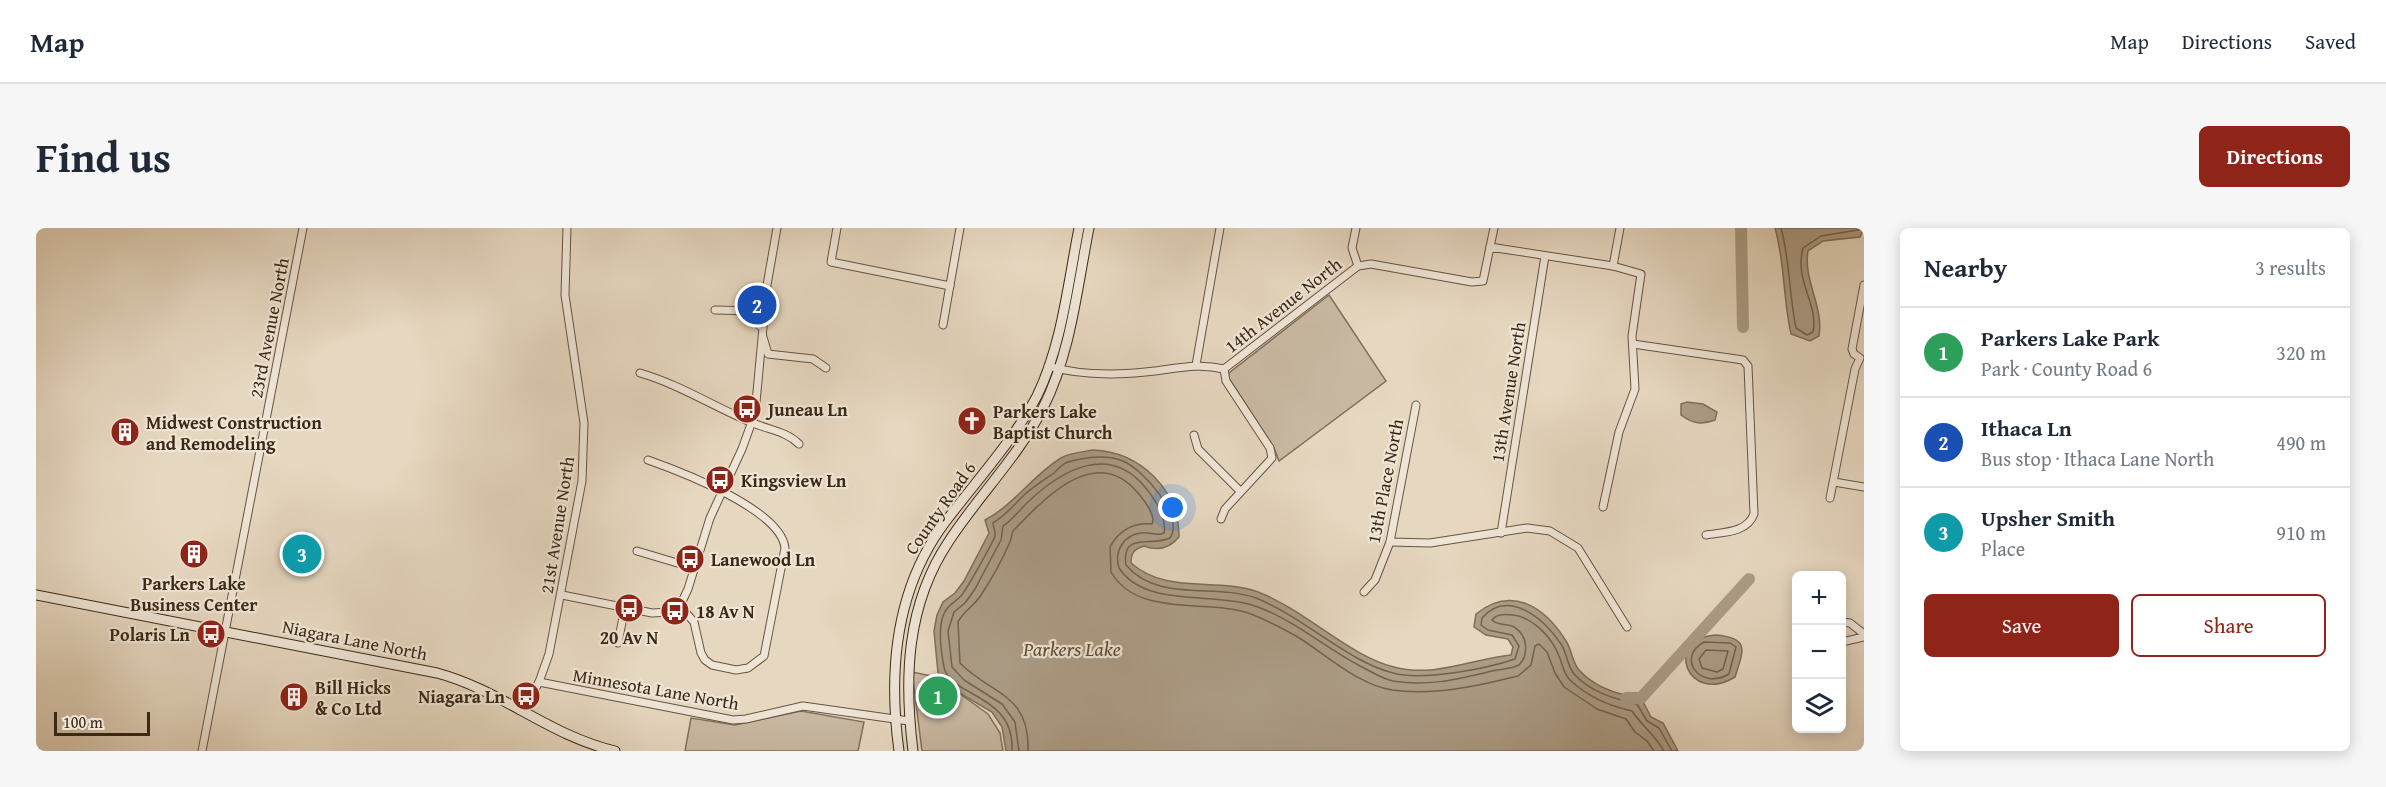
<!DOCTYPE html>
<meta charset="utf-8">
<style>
:root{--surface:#fff;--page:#f6f6f7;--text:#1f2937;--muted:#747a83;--line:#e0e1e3;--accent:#8f2418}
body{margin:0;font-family:"Gentium Book Plus",serif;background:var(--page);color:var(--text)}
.controls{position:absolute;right:18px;bottom:18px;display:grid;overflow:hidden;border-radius:9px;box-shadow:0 3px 15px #0003}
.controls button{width:54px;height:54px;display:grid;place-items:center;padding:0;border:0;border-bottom:2px solid var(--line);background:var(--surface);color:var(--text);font:30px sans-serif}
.scale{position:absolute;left:18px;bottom:15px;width:96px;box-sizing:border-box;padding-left:6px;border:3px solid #3b2915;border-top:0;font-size:16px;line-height:21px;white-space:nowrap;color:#3b2915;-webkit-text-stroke:4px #efe5d6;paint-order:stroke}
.you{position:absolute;left:1137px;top:280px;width:21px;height:21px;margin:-15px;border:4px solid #fff;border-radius:50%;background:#1a73e8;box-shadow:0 0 0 9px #1a73e833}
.badge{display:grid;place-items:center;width:39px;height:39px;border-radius:50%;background:var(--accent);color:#fff;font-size:20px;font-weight:700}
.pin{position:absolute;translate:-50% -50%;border:3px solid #fff;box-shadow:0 2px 6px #0006}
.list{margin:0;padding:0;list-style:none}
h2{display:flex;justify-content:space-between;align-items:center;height:78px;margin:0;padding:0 24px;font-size:26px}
h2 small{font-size:20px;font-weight:400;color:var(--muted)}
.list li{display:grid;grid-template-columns:39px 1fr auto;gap:18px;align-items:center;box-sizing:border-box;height:90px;padding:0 24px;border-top:2px solid var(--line)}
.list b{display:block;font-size:22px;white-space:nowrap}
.list p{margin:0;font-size:20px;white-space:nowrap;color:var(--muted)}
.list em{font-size:20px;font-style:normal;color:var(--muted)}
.actions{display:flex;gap:12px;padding:18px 24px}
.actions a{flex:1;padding:14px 0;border:2px solid var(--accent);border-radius:9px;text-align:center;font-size:21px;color:var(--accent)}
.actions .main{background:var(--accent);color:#fff}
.icon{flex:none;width:33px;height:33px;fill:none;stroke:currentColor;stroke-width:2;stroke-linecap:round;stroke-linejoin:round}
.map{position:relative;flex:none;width:1828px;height:523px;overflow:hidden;border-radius:9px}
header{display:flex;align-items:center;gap:36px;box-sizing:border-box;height:84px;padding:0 30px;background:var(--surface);border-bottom:2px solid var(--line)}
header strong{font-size:28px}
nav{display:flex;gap:33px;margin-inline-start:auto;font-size:21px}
.intro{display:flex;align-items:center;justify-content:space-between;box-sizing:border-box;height:144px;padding:0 36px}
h1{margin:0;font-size:42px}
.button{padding:15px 27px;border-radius:9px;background:var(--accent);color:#fff;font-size:21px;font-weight:700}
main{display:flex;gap:36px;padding:0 36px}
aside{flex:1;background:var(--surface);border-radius:9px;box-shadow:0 3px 15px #0003}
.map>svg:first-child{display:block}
</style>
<header>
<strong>Map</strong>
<nav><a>Map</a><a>Directions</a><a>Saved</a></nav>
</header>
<div class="intro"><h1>Find us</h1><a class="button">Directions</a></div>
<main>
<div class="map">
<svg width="1828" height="523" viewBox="0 0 1828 523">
<rect width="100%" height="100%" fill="#e6d7c0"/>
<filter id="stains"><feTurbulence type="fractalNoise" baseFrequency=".00333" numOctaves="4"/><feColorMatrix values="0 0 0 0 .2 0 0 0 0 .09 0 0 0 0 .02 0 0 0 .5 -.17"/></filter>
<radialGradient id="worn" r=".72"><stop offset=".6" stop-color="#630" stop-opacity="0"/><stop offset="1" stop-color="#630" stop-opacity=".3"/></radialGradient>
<g fill="#c9b9a3" stroke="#82715c" stroke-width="1.5">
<polygon points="1293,67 1350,153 1243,233 1238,220 1192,149 1193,145"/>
<polygon points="876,444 900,449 952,486 964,505 967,523 886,523"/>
<polygon points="765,483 828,494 822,523 649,523 655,490 699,497"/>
</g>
<g fill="#ac9c86" stroke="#7f6e59" stroke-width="1.5">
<path d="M1739,0H1828L1824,9L1787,13L1772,23C1767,53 1788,78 1783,108L1774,113L1755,106C1747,71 1749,35 1739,0Z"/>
<path d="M1651,174L1667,176L1681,184L1679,192C1666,197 1657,196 1645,187V176Z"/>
<path d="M1057,222C1104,224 1143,261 1143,309C1133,321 1121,323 1108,318C1098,321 1095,325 1095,335C1131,367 1180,349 1222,364C1269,382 1313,428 1358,439C1398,450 1436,431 1475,427L1477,419L1472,411L1450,407L1438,399L1440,386C1476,357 1509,379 1530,413C1536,422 1536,434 1543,442C1558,459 1583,467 1605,470L1615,489L1627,495L1642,523H970L966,499L956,484L920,463L902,445L898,403L901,387L907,374L919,365L928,353L953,305L949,292C978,277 997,247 1025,230C1033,225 1047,224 1057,222Z"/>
<path d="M1680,407C1715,410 1707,423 1699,449C1652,478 1626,411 1680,407Z"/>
</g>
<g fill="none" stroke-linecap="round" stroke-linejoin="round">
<g stroke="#74624e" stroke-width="1.5">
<path d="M1745,0C1754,33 1753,67 1760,100L1771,107L1777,104C1783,76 1758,54 1767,20L1785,8L1828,1"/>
<path d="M1668,414L1694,415L1700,419L1693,446C1665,463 1639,430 1668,414Z"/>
<polygon points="1670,422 1692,423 1687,441 1681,444 1666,440 1663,431"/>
<path d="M976,523C979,465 913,469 908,439C905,424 902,403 907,388C910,378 918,375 925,368C931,361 956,316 959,308C960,303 957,299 957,295C970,287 977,278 988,267C997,259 1008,252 1018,245C1022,241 1026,236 1032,234C1050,229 1070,226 1087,233C1107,241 1149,289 1134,310C1116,319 1085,303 1090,337C1122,375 1179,355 1220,370C1266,388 1312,434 1357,445C1386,453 1450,441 1479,431L1483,418L1476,407L1452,402L1445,397L1446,390C1472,360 1509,391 1525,416C1531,425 1531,437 1538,446C1554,464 1579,471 1601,476L1611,493L1623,500L1636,523"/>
<path d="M983,523L979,494L966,476L928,452L916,439L912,403L918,384L929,375L939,361L965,312L967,298C978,291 984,281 993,273C1027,241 1073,216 1109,259C1119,271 1131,290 1128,305C1119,309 1114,303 1105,305C1087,307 1078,324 1083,340C1109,380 1177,364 1216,377C1257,390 1290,421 1328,440C1337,445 1347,451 1357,453C1392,459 1422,451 1456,443C1465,441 1475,441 1483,437C1493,427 1492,407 1478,399C1471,395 1462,398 1456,392C1460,386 1469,386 1477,387C1496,389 1516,409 1523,428C1527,437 1527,445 1534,452C1552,469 1573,478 1596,483C1606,498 1619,507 1628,523"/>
<path d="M992,523C994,465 955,467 924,435L922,394C927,384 939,377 945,367C955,352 967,330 974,314C976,310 975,305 978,302C1008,271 1060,214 1102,265C1108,272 1120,287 1116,296C1098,294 1083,302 1074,319L1075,344C1102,391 1173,370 1215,386C1230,392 1246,400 1260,408C1290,426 1320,456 1356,462C1398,468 1441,458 1482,448L1495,437L1499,418L1503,416L1511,424L1519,445L1528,459L1561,481L1590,491L1599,504L1611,513L1618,523"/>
</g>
<g stroke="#ac9c86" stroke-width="12">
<polyline points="1705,0 1707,99"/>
<polyline points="1590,470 1605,470 1713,351"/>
</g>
<g stroke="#665440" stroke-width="9">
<g id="street">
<polyline points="801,0 795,34 914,58"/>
<polyline points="1454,19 1458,0"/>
<polyline points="1322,38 1335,36 1436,54 1447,53 1454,19 1577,38 1605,46 1596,108 1599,161 1583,204 1567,279"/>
<polyline points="1577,38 1584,0"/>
<polyline points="679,82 721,83 724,98"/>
<polyline points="907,97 924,0"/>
<polyline points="727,109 732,126 777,131 790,140"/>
<path d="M1597,116L1707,132L1712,138L1718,286C1711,305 1687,304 1670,307"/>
<polyline points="1160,137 1184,0"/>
<path d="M1012,138C1045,148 1085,147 1119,143C1143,140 1163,135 1188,141L1190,153L1234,220L1236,230L1189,281L1185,291"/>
<polyline points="1188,141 1322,38 1316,20 1320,0"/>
<path d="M604,145C645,157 678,179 717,195C733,202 750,203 763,216"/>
<polyline points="1158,207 1162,221 1204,263"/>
<path d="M612,232C646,244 745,282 749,320L728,428L712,440L700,442L676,437L669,432L665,425L658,394L644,378"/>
<polyline points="1798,254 1828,259"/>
<polyline points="1794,270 1819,141 1824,130 1818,126 1816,121 1828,57"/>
<polyline points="1465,305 1509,28"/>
<polyline points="1354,314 1394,315 1491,300 1514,303 1542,320 1591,399"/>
<polyline points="601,323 658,340"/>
<polyline points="1328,364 1339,352 1354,314 1380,177"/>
<polyline points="526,367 616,385 634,384 644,378 652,361 674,290 706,221 719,185 731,57 741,0"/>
<polyline points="1806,394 1814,395 1828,406"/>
<polyline points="1806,414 1828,409"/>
<polyline points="582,415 589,379"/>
<polyline points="503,454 697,492 710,491 767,478 873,493"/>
<polyline points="483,482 493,472 503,454 513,426 546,253 548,195 529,67 531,0"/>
<polyline points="166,523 267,0"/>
</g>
</g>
<g stroke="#3b2915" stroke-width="11">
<g id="secondary">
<path d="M0,367L401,445C465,462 514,508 579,523"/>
<path d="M863,523C852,442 859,360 910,293C941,252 977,213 1001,168C1026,117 1032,55 1043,0"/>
<path d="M877,523C868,450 870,377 913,313C943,267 982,229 1007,180C1035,125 1041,60 1053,0"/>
</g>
</g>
<use href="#street" stroke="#efe5d6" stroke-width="7"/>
<use href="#secondary" stroke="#efe5d6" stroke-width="9"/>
</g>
<defs>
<g id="bus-disc" transform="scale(1.5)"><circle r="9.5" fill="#8f2418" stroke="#efe5d6"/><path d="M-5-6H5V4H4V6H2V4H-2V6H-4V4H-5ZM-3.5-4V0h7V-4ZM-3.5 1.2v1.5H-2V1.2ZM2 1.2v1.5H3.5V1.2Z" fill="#fff"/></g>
<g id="church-disc" transform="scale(1.5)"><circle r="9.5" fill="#8f2418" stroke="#efe5d6"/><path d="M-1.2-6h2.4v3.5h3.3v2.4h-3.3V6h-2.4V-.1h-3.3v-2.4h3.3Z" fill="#fff"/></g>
<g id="building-disc" transform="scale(1.5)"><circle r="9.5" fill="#8f2418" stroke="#efe5d6"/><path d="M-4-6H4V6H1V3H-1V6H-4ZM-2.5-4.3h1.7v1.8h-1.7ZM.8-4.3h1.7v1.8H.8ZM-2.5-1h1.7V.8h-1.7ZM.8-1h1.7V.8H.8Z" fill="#fff"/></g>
</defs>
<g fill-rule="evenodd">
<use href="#bus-disc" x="711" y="181"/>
<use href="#church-disc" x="936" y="193"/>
<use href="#building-disc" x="89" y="204"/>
<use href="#bus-disc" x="684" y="252"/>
<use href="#building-disc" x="158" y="326"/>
<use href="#bus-disc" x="654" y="331"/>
<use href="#bus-disc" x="593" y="380"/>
<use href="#bus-disc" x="639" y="383"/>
<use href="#bus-disc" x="175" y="406"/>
<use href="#bus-disc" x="490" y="468"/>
<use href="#building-disc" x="258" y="469"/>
</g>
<g text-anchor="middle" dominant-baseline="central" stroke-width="4.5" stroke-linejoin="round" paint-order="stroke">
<g font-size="18" fill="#3b2915" stroke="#efe5d6">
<text transform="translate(1247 77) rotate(-38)">14th Avenue North</text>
<text transform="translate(233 100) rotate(-79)">23rd Avenue North</text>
<text transform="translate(1472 164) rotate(-81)">13th Avenue North</text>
<text transform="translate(1349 253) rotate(-79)">13th Place North</text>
<text transform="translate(904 280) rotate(-55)">County Road 6</text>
<text transform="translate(521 297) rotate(-81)">21st Avenue North</text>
<text transform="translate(319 412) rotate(11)">Niagara Lane North</text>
<text transform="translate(620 461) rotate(10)">Minnesota Lane North</text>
</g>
<g font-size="18" font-weight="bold" fill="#3b2915" stroke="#efe5d6" text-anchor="start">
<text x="732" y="181">Juneau Ln</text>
<text x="957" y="183">Parkers Lake<tspan x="957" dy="21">Baptist Church</tspan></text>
<text x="110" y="194">Midwest Construction<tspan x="110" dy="21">and Remodeling</tspan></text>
<text x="705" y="252">Kingsview Ln</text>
<text x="675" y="331">Lanewood Ln</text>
<text x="158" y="355" text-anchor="middle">Parkers Lake<tspan x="158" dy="21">Business Center</tspan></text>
<text x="660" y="383">18 Av N</text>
<text x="154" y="406" text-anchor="end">Polaris Ln</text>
<text x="593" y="409" text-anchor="middle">20 Av N</text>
<text x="279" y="459">Bill Hicks<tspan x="279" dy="21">&amp; Co Ltd</tspan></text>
<text x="469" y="468" text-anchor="end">Niagara Ln</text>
</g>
<g font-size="20" font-style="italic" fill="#5d4c37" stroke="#efe5d6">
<text x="1036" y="420">Parkers Lake</text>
</g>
</g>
<rect width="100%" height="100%" filter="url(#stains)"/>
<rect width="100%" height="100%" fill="url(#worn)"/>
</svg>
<div class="controls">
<button>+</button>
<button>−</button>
<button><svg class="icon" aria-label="layers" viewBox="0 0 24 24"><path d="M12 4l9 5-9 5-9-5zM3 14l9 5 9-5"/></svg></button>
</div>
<div class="scale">100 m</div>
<div class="you"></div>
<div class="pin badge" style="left:902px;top:468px;background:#2e9e5b">1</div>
<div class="pin badge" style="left:721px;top:77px;background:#1a4fb4">2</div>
<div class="pin badge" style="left:266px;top:326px;background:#0f9aa8">3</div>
</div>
<aside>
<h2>Nearby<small>3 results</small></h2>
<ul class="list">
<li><span class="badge" style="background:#2e9e5b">1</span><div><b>Parkers Lake Park</b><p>Park · County Road 6</p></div><em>320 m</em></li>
<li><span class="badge" style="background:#1a4fb4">2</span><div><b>Ithaca Ln</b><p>Bus stop · Ithaca Lane North</p></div><em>490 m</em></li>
<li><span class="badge" style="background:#0f9aa8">3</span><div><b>Upsher Smith</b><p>Place</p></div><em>910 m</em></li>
</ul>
<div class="actions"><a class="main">Save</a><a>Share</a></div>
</aside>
</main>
